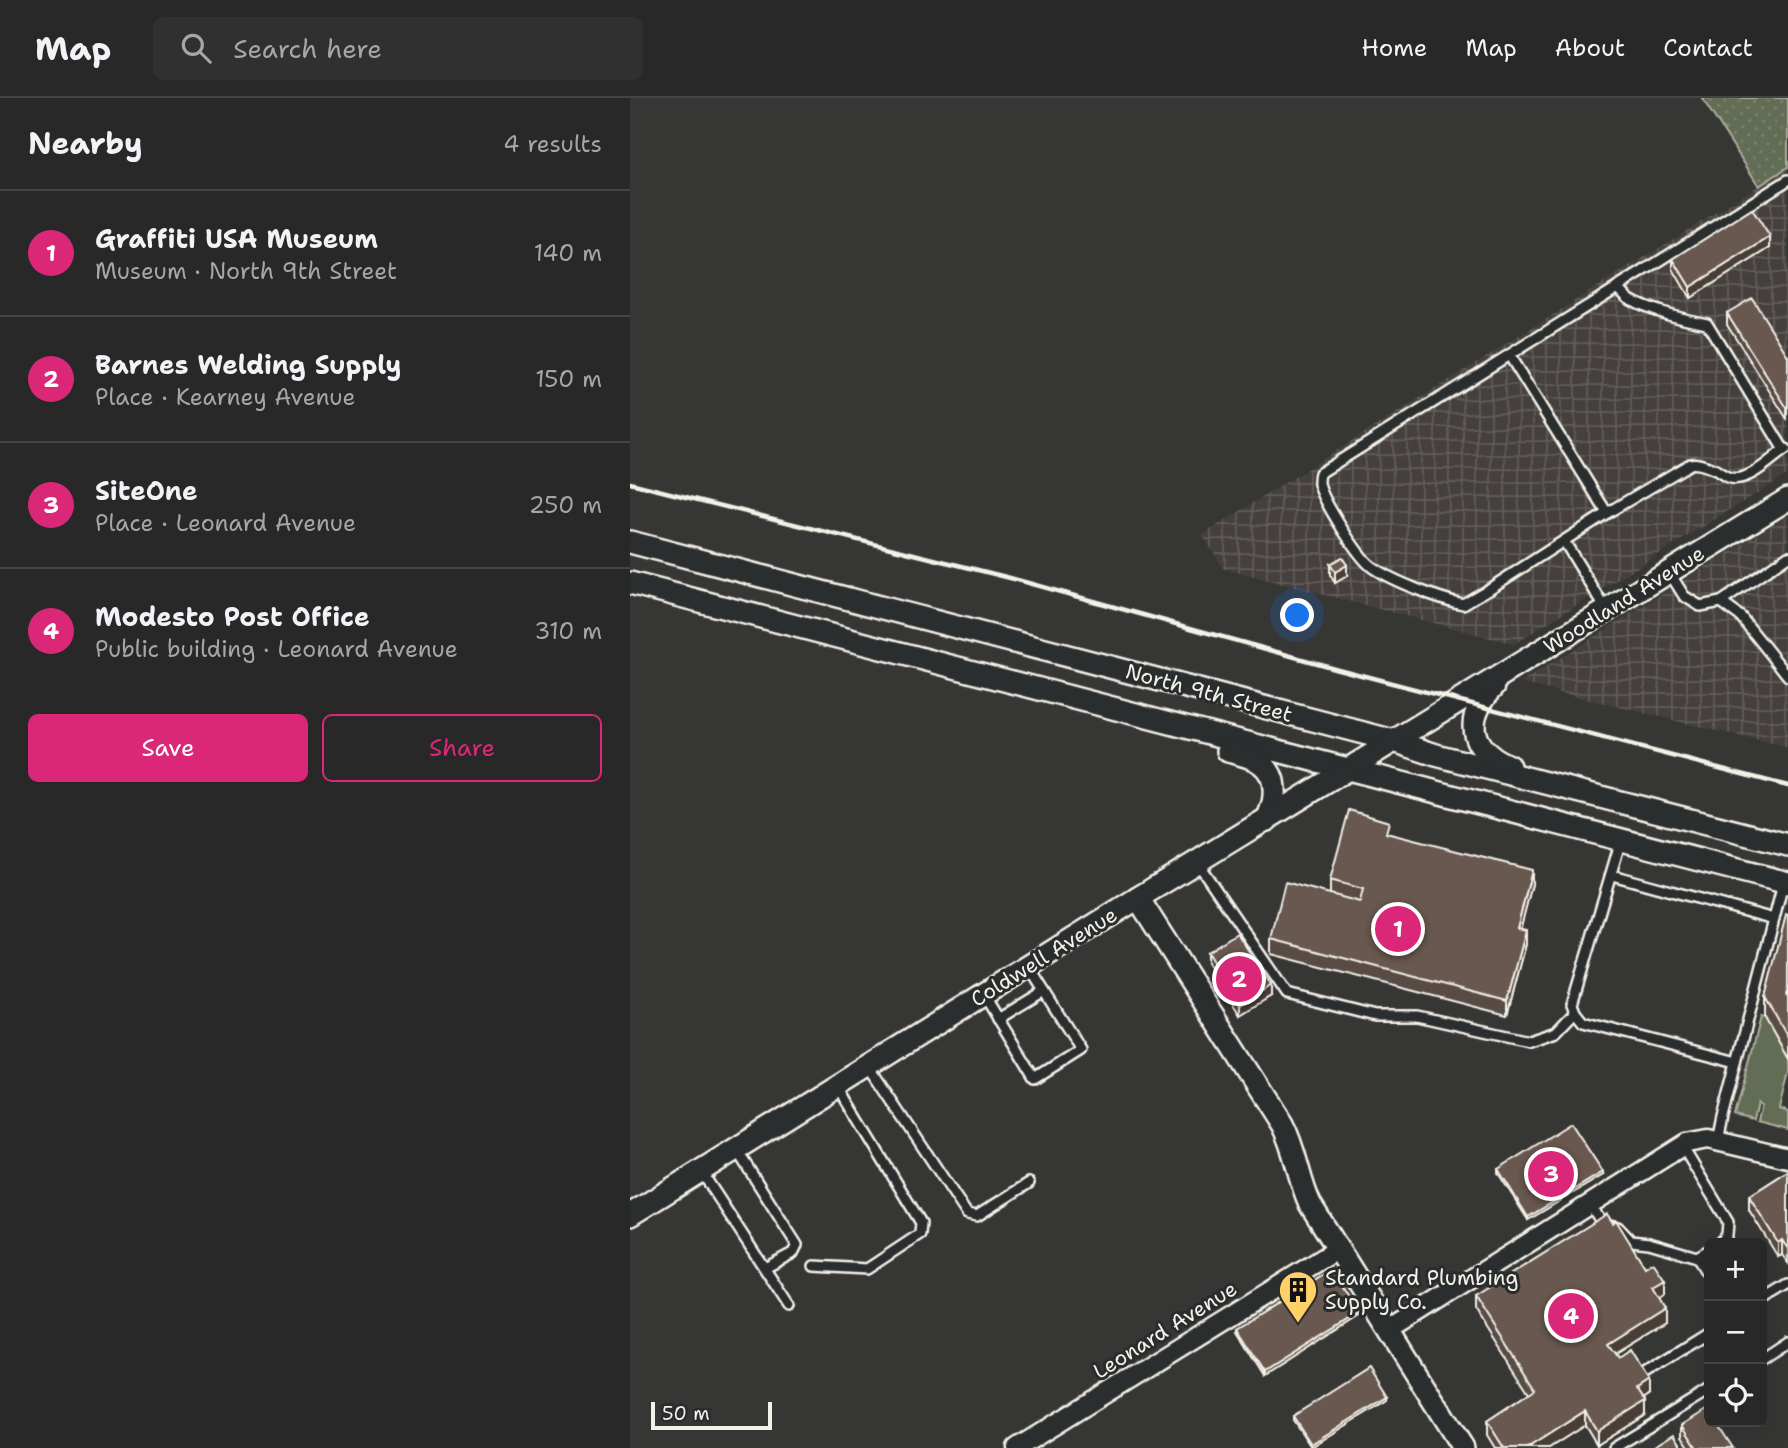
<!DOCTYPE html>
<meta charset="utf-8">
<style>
:root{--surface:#282828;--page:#303030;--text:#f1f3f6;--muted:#a5a6a8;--line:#444445;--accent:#db2777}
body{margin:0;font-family:"Shantell Sans",sans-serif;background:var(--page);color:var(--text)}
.controls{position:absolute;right:21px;bottom:21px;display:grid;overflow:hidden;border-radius:10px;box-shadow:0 7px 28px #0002}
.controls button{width:63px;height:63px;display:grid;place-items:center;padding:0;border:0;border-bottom:2px solid var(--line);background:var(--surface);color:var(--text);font:35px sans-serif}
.scale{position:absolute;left:21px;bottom:18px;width:121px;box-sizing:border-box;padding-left:7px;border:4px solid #f4f1e8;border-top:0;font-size:19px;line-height:24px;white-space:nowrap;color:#f4f1e8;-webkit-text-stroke:5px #2a2d2e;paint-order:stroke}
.you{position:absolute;left:668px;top:518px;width:24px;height:24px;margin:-18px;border:5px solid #fff;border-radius:50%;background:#1a73e8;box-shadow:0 0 0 10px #1a73e833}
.badge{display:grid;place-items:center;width:46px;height:46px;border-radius:50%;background:var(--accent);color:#fff;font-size:23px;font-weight:700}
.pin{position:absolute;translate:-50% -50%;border:4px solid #fff;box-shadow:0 2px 7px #0006}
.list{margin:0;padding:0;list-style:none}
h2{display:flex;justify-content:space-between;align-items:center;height:91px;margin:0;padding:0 28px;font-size:30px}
h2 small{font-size:23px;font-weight:400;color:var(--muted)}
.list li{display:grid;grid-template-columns:46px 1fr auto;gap:21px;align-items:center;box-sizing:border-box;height:126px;padding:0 28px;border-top:2px solid var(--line)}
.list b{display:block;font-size:26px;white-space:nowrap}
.list p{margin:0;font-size:23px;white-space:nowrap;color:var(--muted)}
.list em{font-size:23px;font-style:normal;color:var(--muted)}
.actions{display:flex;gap:14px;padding:21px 28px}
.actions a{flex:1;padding:16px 0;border:2px solid var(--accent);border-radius:10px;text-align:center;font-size:24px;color:var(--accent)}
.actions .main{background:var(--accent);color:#fff}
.icon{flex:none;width:38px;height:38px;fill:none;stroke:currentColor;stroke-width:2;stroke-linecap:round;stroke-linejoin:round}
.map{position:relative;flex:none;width:1158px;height:1350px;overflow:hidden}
header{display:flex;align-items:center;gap:42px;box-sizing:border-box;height:98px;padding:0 35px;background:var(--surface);border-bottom:2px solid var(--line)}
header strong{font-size:33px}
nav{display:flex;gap:38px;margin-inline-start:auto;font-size:24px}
.search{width:490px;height:63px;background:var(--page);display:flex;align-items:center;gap:18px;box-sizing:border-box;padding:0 24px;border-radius:10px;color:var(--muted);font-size:26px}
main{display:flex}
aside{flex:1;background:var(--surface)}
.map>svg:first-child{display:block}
</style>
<header>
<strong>Map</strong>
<div class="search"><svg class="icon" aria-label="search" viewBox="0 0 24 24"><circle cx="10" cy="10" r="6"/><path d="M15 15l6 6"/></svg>Search here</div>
<nav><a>Home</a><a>Map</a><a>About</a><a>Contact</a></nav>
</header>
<main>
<aside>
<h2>Nearby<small>4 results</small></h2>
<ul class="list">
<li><span class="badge">1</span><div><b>Graffiti USA Museum</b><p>Museum · North 9th Street</p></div><em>140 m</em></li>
<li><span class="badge">2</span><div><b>Barnes Welding Supply</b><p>Place · Kearney Avenue</p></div><em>150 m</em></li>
<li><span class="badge">3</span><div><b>SiteOne</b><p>Place · Leonard Avenue</p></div><em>250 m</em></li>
<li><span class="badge">4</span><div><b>Modesto Post Office</b><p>Public building · Leonard Avenue</p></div><em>310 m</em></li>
</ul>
<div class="actions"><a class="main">Save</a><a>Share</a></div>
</aside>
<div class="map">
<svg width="1158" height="1350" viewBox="0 0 1158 1350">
<defs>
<pattern id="industrial-grid" width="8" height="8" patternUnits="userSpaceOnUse" patternTransform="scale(1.75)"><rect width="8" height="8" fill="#45403d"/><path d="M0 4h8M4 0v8" fill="none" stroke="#605c59"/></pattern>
<pattern id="grass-dots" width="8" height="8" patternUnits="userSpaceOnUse" patternTransform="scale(1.75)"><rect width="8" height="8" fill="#636d54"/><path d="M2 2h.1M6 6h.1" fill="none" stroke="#7a826d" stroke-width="1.8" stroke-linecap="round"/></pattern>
</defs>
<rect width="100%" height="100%" fill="#363635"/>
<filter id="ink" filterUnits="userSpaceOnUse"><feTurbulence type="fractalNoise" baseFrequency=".0143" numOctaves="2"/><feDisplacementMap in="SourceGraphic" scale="14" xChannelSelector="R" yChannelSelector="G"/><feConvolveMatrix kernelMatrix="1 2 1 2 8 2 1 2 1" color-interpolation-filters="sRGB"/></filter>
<g filter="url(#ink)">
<g fill="url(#industrial-grid)">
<polygon points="1158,69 1158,376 884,546 594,471 572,437"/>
<polygon points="1158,417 1158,650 890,585"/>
</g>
<polygon fill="url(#grass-dots)" stroke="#acaf9e" stroke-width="2" points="1072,0 1158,0 1158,69 1129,88"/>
<polygon fill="#636d54" stroke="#acaf9e" stroke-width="2" points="1131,919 1135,920 1158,961 1158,975 1149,1011 1158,1014 1158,1032 1127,1024 1131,1008 1127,1006 1123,1023 1105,1018"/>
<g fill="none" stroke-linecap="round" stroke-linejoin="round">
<g stroke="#f4f1e8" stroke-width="14">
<g id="service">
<path d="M988,189L690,375C689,378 689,384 689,386C693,403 728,459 742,469C762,483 809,501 833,506L859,491L977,415L1060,366C1068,364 1078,369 1086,372C1090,375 1096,379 1101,380C1119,384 1140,362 1154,352"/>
<polyline points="879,257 977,415"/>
<path d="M1156,351L1154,352L1077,225C1055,221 1018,212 1000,201C996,198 992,193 988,189L1158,82"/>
<polyline points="934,443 977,513"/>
<polyline points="1158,458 1091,504 1111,519 1158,578"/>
<polyline points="1039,474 1054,498 1070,508 1091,504"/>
<polyline points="991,742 942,906 945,914 953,924 1107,964"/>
<polyline points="567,764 657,896 745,918 787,918 899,943 926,934 945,914"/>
<polyline points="982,777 1144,821"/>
<polyline points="354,897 405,981 451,952 399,869"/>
<polyline points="368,921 414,893"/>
<polyline points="239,968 337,1116 347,1118 399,1085"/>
<polyline points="1088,1043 1093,1019 1153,786"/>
<polyline points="1052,1048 1098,1124 1097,1137 1090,1145"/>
<polyline points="106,1051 167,1147 163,1155 135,1170"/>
<polyline points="71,1073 159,1208"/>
<polyline points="959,1105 972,1125 988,1129 1001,1143 1019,1145 1067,1159 1079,1179"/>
<polyline points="1067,1159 1079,1152"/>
<polyline points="184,1168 237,1171 290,1136 291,1125 208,988"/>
<polyline points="1132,1203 1158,1187"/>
<polyline points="1132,1261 1158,1244"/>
<polyline points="1010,1278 1079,1235"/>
<polyline points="984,1350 1079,1292"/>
</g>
</g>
<g stroke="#f4f1e8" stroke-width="23">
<g id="minor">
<polyline points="760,1232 1057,1045 1078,1041 1158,1060"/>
<polyline points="387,1350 708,1151"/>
</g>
</g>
<g stroke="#f4f1e8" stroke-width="26">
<g id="tertiary">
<polyline points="0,444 764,643 806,657 1158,747"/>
<polyline points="0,485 1158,785"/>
<path d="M864,588C834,619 837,651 879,668"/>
<path d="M598,653C617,658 637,661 643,683C646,698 643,708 637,722"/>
<path d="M508,800L652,1026C666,1052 668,1080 680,1106L833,1350"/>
<polyline points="0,1117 508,800 1158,401"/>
</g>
</g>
<use href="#service" stroke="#2a2d2e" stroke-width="9"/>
<use href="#minor" stroke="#2a2d2e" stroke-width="18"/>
<use href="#tertiary" stroke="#2a2d2e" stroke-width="21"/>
<polyline stroke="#f4f1e8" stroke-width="4.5" points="0,385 380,480 708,571 1158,688"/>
</g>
<g fill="#594c44" stroke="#f4f1e8" stroke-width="2">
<polygon points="1140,150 1060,200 1043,171 1043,161"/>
<polygon points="1097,215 1158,258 1157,321 1097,226"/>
<polygon points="700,466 717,478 705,485 700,477"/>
<polygon points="759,736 902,786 890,831 896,846 877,917 641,856 641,841 700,796 700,782"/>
<polygon points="1158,817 1158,961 1135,920 1135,899"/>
<polygon points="577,854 641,898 610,917 577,865"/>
<polygon points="868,1071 973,1077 898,1122 868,1075"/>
<polygon points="1158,1073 1158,1165 1152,1157 1148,1159 1119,1112 1119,1098"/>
<polygon points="1015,1169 1035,1196 1029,1200 1035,1225 985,1256 1019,1297 1013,1301 1015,1317 967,1347 955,1327 919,1350 865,1350 857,1337 857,1323 899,1295 846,1212 846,1198"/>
<polygon points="729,1218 635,1278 607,1233 607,1230"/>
<polygon points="757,1302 681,1349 663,1322 663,1318"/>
<polygon points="1052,1327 1103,1350 1060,1350 1052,1338"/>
</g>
<g fill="#493e37" stroke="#f4f1e8" stroke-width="2">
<polygon points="1140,139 1140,150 1060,200 1060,189"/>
<polygon points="717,467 717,478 705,485 705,474"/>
<polygon points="902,772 902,786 887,844 887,830"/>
<polygon points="896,832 896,846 877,917 877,903"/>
<polygon points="641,887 641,898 610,917 610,907"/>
<polygon points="973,1074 973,1077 898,1122 898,1119"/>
<polygon points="1152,1142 1152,1157 1148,1159 1148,1145"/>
<polygon points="1035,1182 1035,1196 1023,1203 1023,1189"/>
<polygon points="1035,1210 1035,1225 978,1260 978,1246"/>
<polygon points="729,1215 729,1218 635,1278 635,1274"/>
<polygon points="1019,1283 1019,1297 1007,1305 1007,1291"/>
<polygon points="757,1299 757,1302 681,1349 681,1346"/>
<polygon points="1015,1303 1015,1317 967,1347 967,1333"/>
<polygon points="955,1313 955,1327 919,1350 897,1350"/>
</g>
<g fill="#68584f" stroke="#f4f1e8" stroke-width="2">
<polygon points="1122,111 1140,139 1060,189 1043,161"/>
<polygon points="1122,200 1158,258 1158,309 1157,310 1097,215"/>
<polygon points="712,459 717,467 705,474 700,466"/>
<polygon points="719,712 759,724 756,735 902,772 887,830 896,832 877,903 641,841 655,784 730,804 733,791 700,782"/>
<polygon points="1156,817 1158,817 1158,890 1156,897 1158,900 1158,940 1135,899"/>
<polygon points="607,835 641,887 610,907 577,854"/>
<polygon points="941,1025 973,1074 898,1119 868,1071"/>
<polygon points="1158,1073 1158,1151 1152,1142 1148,1145 1119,1098"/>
<polygon points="977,1116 983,1125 986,1122 1015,1169 1023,1164 1035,1182 1023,1189 1035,1210 978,1246 988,1260 1000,1252 1019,1283 1007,1291 1015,1303 967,1333 955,1313 897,1350 874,1350 857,1323 905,1291 846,1198"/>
<polygon points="702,1171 729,1215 635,1274 607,1230"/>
<polygon points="739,1270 757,1299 681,1346 663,1318"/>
<polygon points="1078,1311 1079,1312 1079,1324 1086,1324 1103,1350 1067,1350 1052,1327"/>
<polygon points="1044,1336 1053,1350 1021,1350"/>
</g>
</g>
<defs>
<g id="building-pin" transform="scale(2.0125)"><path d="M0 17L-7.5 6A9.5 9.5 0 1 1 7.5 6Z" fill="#ffd166" stroke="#2a2d2e"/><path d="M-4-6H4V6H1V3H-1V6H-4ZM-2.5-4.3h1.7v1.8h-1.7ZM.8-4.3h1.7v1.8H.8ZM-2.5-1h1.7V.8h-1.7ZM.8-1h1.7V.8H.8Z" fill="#111"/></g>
</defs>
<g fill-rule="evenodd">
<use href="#building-pin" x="668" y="1192"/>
</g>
<g text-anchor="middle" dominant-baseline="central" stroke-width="6" stroke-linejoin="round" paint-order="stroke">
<g font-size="21" fill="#f4f1e8" stroke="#2a2d2e">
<text transform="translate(994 502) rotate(-32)">Woodland Avenue</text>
<text transform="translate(579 595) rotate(15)">North 9th Street</text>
<text transform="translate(414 859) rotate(-32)">Coldwell Avenue</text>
<text transform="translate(535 1232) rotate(-32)">Leonard Avenue</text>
</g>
<g font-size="21" fill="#f4f1e8" stroke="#2a2d2e" text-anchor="start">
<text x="695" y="1180">Standard Plumbing<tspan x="695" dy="24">Supply Co.</tspan></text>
</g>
</g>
</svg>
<div class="controls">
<button>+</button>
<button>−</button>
<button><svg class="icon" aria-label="locate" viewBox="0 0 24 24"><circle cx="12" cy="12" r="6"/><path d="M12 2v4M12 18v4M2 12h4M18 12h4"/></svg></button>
</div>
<div class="scale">50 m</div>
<div class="you"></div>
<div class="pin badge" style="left:768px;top:831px">1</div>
<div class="pin badge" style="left:609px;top:881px">2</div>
<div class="pin badge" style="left:921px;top:1076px">3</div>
<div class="pin badge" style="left:941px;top:1218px">4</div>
</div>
</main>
